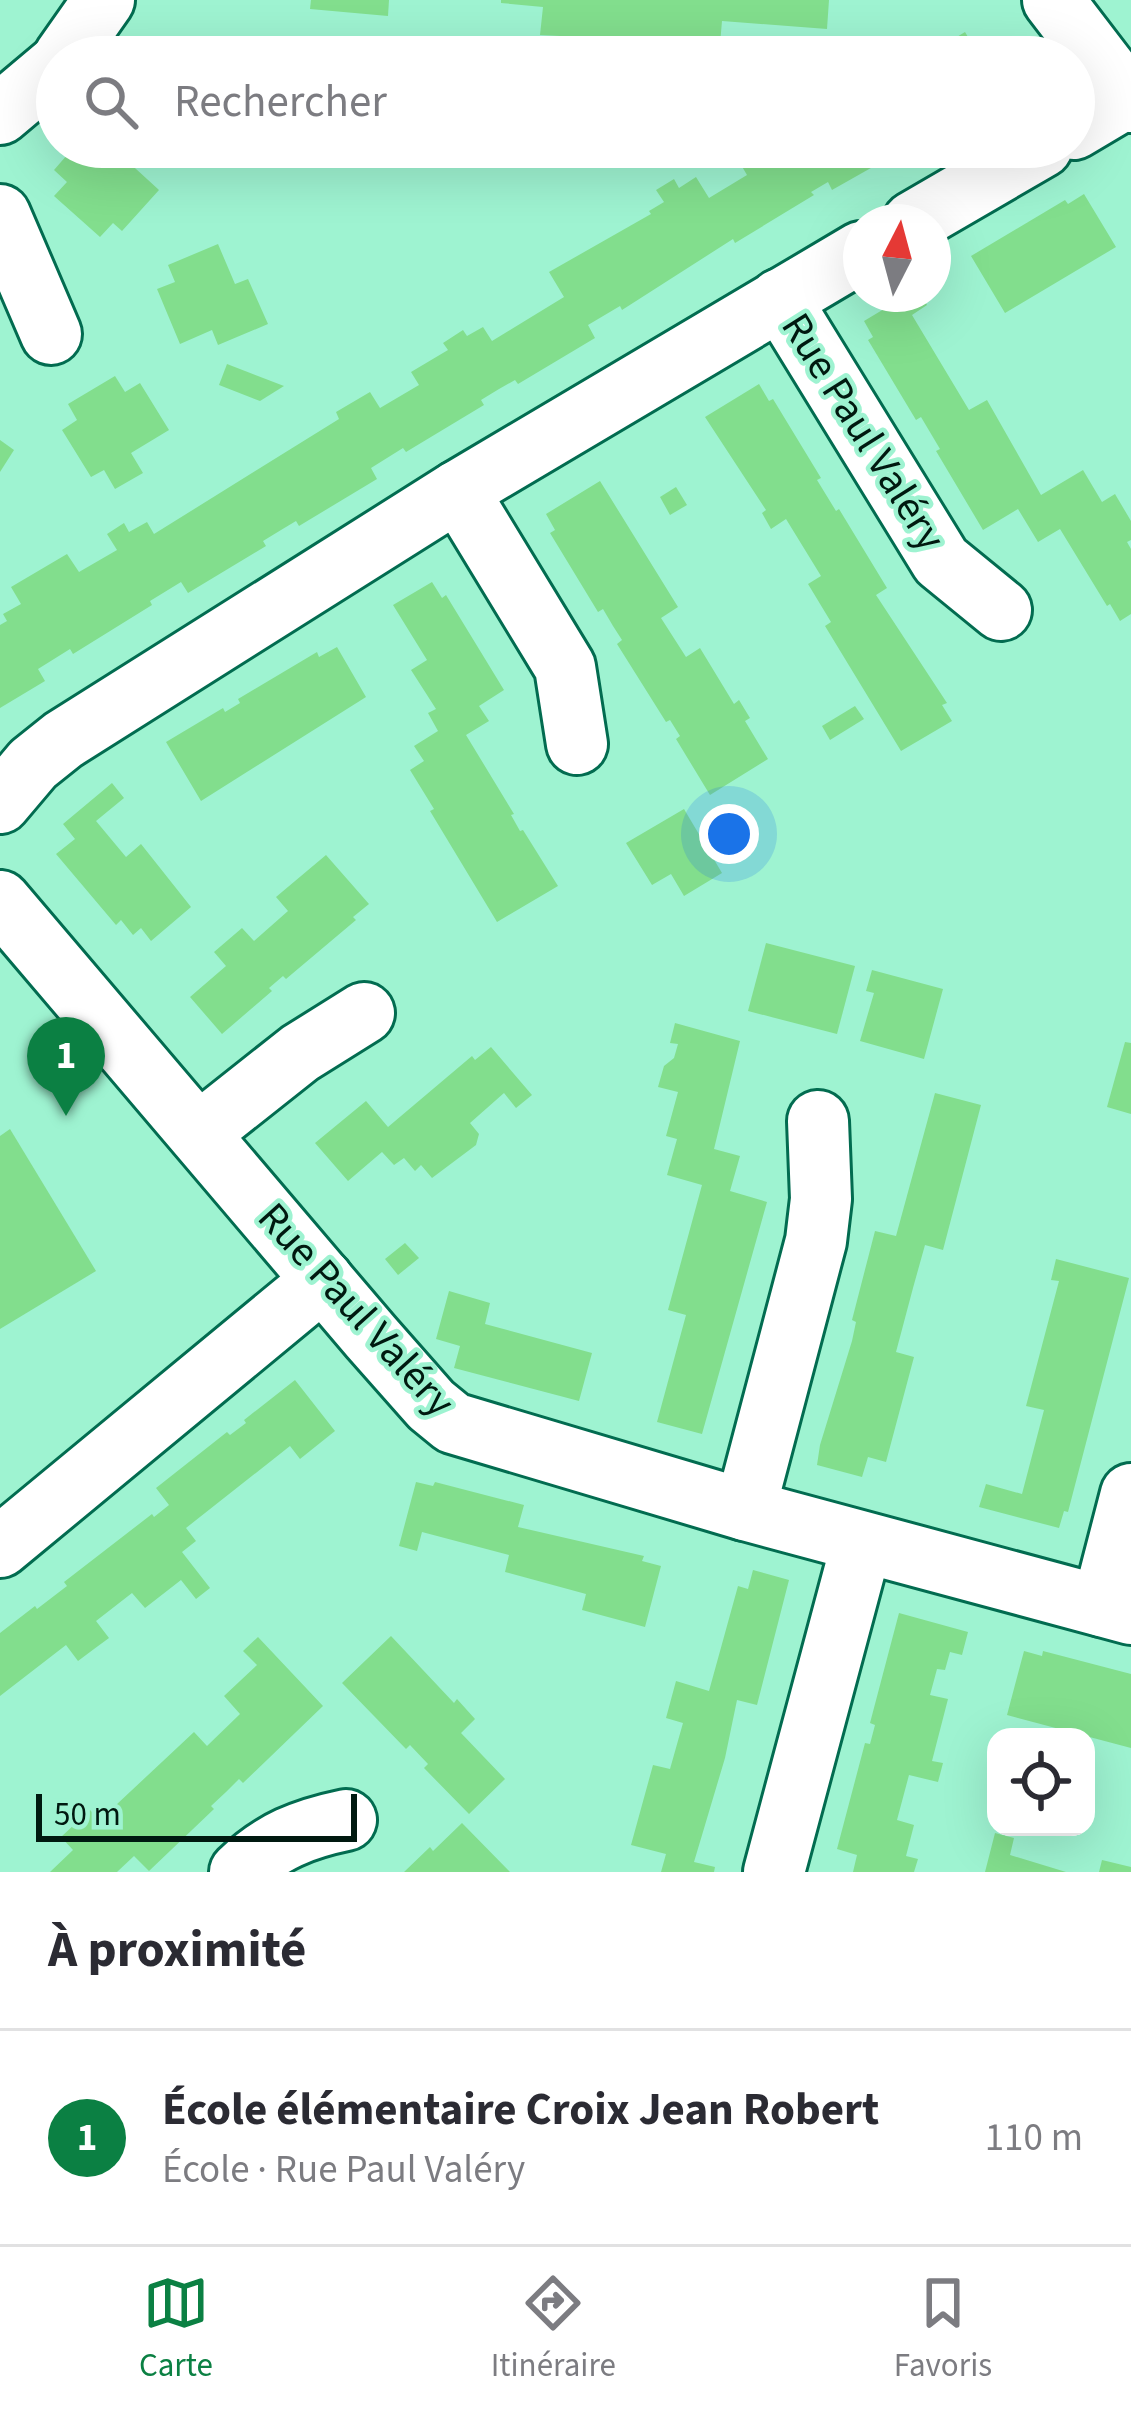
<!DOCTYPE html>
<html lang="fr">
<meta charset="utf-8">
<style>
:root{--surface:#fff;--page:#f7f7f7;--text:#2b2b33;--muted:#7c7c81;--line:#e1e1e2;--accent:#0b8043}
body{margin:0;font-family:"Source Sans 3",sans-serif;background:var(--page);color:var(--text)}
.controls{position:absolute;right:36px;bottom:36px;display:grid;overflow:hidden;border-radius:24px;box-shadow:0 12px 48px #0002}
.controls button{width:108px;height:108px;display:grid;place-items:center;padding:0;border:0;border-bottom:3px solid var(--line);background:var(--surface);color:var(--text);font:60px sans-serif}
.compass{position:absolute;left:843px;top:204px;width:108px;height:108px;border-radius:50%;background:var(--surface);box-shadow:0 12px 48px #0002;rotate:6deg}
.scale{position:absolute;left:36px;bottom:30px;width:321px;box-sizing:border-box;padding-left:12px;border:6px solid #001910;border-top:0;font-size:33px;line-height:42px;white-space:nowrap;color:#001910;-webkit-text-stroke:9px #9ef3d1;paint-order:stroke}
.you{position:absolute;left:729px;top:834px;width:42px;height:42px;margin:-30px;border:9px solid #fff;border-radius:50%;background:#1a73e8;box-shadow:0 0 0 18px #1a73e833}
.badge{display:grid;place-items:center;width:78px;height:78px;border-radius:50%;background:var(--accent);color:#fff;font-size:39px;font-weight:700}
.pin{position:absolute;translate:-50% -99px;filter:drop-shadow(0 3px 6px #0008)}
.pin::after{content:'';position:absolute;top:63px;width:42px;height:36px;background:inherit;clip-path:polygon(0 0,100% 0,50% 100%)}
.list{margin:0;padding:0;list-style:none}
h2{display:flex;justify-content:space-between;align-items:center;height:156px;margin:0;padding:0 48px;font-size:51px}
h2 small{font-size:39px;font-weight:400;color:var(--muted)}
.list li{display:grid;grid-template-columns:78px 1fr auto;gap:36px;align-items:center;box-sizing:border-box;height:216px;padding:0 48px;border-top:3px solid var(--line)}
.list b{display:block;font-size:45px;white-space:nowrap}
.list p{margin:0;font-size:39px;white-space:nowrap;color:var(--muted)}
.list em{font-size:39px;font-style:normal;color:var(--muted)}
.icon{flex:none;width:66px;height:66px;fill:none;stroke:currentColor;stroke-width:2;stroke-linecap:round;stroke-linejoin:round}
.map{position:relative;flex:none;width:1131px;height:1872px;overflow:hidden}
.search{position:absolute;background:var(--surface);box-shadow:0 12px 48px #0002;left:36px;right:36px;top:36px;height:132px;display:flex;align-items:center;gap:30px;box-sizing:border-box;padding:0 42px;border-radius:66px;color:var(--muted);font-size:45px}
.sheet{height:372px;background:var(--surface)}
nav{display:flex;justify-content:space-around;align-items:center;box-sizing:border-box;height:168px;border-top:3px solid var(--line);background:var(--surface);font-size:33px;color:var(--muted)}
nav a{display:grid;justify-items:center;gap:6px}
nav .on{color:var(--accent)}
.map>svg:first-child{display:block}
</style>
<div class="map">
<svg width="1131" height="1872" viewBox="0 0 1131 1872">
<rect width="100%" height="100%" fill="#9ef3d1"/>
<g fill="#82de8d">
<polygon points="311,0 389,0 388,16 310,9"/>
<polygon points="501,0 829,0 827,29 722,21 720,44 540,35 543,7 501,3"/>
<polygon points="965,32 977,52 993,42 1002,57 924,57"/>
<polygon points="74,147 112,147 159,190 122,231 113,223 100,237 54,196 67,182 54,170"/>
<polygon points="755,147 908,147 832,190 828,182 811,192 814,195 735,243 733,239 622,310 620,306 588,325 595,338 518,384 515,380 499,389 481,400 484,405 406,452 403,448 371,468 377,479 299,526 296,521 281,530 263,541 266,546 188,593 181,582 150,601 152,605 73,654 70,649 38,669 45,681 0,708 0,625 7,621 3,614 21,604 11,587 67,554 79,572 117,550 107,534 124,523 129,532 147,522 154,534 339,419 336,412 370,392 380,408 419,385 411,372 448,350 443,343 463,330 467,336 483,327 492,341 564,297 549,272 651,214 649,211 664,202 656,190 674,179 679,188 696,177 709,198 747,175 737,158"/>
<polygon points="1084,194 1116,247 1005,313 971,256 1065,200 1068,204"/>
<polygon points="218,244 235,284 248,279 268,324 218,345 212,330 180,344 157,289 175,282 168,265"/>
<polygon points="909,294 921,294 927,305 912,315 969,410 987,400 1041,495 1083,470 1102,502 1115,494 1131,521 1131,540 1127,542 1131,549 1131,614 1120,621 1110,604 1107,606 1060,529 1038,542 1018,509 983,530 936,451 940,449 921,417 916,420 868,340 873,337 864,321"/>
<polygon points="227,364 284,386 260,401 219,385"/>
<polygon points="115,376 125,392 140,383 169,430 131,453 143,473 115,489 104,470 91,477 62,430 77,420 68,404"/>
<polygon points="759,384 769,401 773,399 821,478 817,480 836,511 839,509 887,588 876,595 947,703 942,705 952,721 901,751 825,626 831,622 808,584 821,576 786,519 771,529 762,513 766,510 705,417"/>
<polygon points="0,440 14,450 0,472"/>
<polygon points="600,481 678,607 661,618 686,657 700,648 734,704 739,700 750,718 745,721 768,759 710,795 676,739 680,736 670,720 666,722 617,644 622,640 613,626 603,609 598,612 550,533 555,530 546,514"/>
<polygon points="676,487 687,505 670,515 660,497"/>
<polygon points="432,582 442,598 446,595 504,690 479,706 489,721 466,735 514,814 511,815 520,831 523,830 558,886 497,922 430,811 434,809 410,770 424,761 414,746 438,731 428,713 436,709 411,670 427,660 393,605"/>
<polygon points="337,647 366,697 201,801 166,742 223,708 225,712 240,703 238,699 317,652 319,657"/>
<polygon points="855,706 864,719 830,740 822,726"/>
<polygon points="112,783 124,798 96,821 126,857 141,844 191,907 151,941 141,928 133,935 121,920 116,925 56,854 75,839 63,824"/>
<polygon points="684,809 722,873 684,896 671,874 652,885 626,843"/>
<polygon points="326,855 369,904 353,917 356,920 286,979 283,976 269,988 272,991 222,1034 190,997 226,966 214,952 242,928 254,941 288,911 276,897"/>
<polygon points="766,943 855,966 837,1034 748,1011"/>
<polygon points="872,970 943,989 924,1059 860,1041 874,993 866,991"/>
<polygon points="675,1023 740,1041 714,1149 740,1156 730,1191 767,1202 702,1434 657,1422 686,1315 668,1310 702,1185 667,1175 677,1139 666,1136 678,1092 658,1087 664,1066 674,1058 678,1044 670,1043"/>
<polygon points="1125,1042 1131,1043 1131,1114 1107,1107"/>
<polygon points="491,1047 532,1095 516,1108 504,1093 470,1123 479,1134 476,1145 432,1178 421,1165 415,1171 404,1158 394,1165 382,1152 348,1181 315,1143 366,1101 388,1127 472,1056 475,1060"/>
<polygon points="935,1093 981,1105 943,1250 925,1245 913,1288 896,1352 914,1357 886,1462 868,1457 862,1477 817,1465 820,1445 852,1341 856,1322 852,1320 875,1231 896,1236"/>
<polygon points="10,1129 96,1271 0,1329 0,1136"/>
<polygon points="405,1243 419,1258 398,1275 385,1259"/>
<polygon points="1056,1259 1129,1278 1068,1512 1064,1511 1059,1528 979,1507 986,1484 1022,1494 1044,1410 1026,1406 1059,1281 1051,1280"/>
<polygon points="449,1291 490,1303 485,1324 592,1353 579,1401 454,1368 460,1346 436,1339"/>
<polygon points="295,1380 335,1431 300,1459 290,1446 186,1528 196,1541 182,1552 210,1588 196,1599 181,1580 145,1608 132,1593 96,1621 109,1638 94,1649 78,1661 66,1645 0,1696 0,1633 35,1606 37,1609 67,1586 64,1582 152,1514 154,1517 169,1505 156,1488 227,1432 230,1435 246,1423 244,1420"/>
<polygon points="416,1482 433,1486 435,1482 524,1505 518,1527 644,1556 642,1561 661,1566 645,1627 582,1610 586,1594 505,1572 509,1555 422,1532 417,1551 399,1546"/>
<polygon points="753,1570 789,1580 757,1705 737,1700 725,1758 694,1862 715,1867 714,1872 661,1872 666,1854 631,1845 653,1765 670,1769 683,1723 666,1718 676,1681 709,1691 738,1586 748,1589"/>
<polygon points="899,1613 968,1632 962,1655 950,1652 945,1670 937,1669 930,1695 948,1699 932,1761 943,1763 938,1782 909,1775 897,1820 914,1825 906,1856 918,1859 914,1872 853,1872 857,1855 837,1849 865,1743 870,1744 875,1725 870,1723"/>
<polygon points="391,1636 454,1703 457,1699 475,1719 461,1733 505,1779 469,1814 424,1768 428,1764 410,1745 406,1749 342,1683"/>
<polygon points="258,1637 323,1706 243,1783 239,1779 226,1792 211,1806 214,1809 149,1871 134,1856 117,1872 50,1872 73,1850 61,1837 90,1810 100,1820 194,1732 207,1746 240,1714 224,1696 257,1665 243,1651"/>
<polygon points="1024,1651 1042,1656 1043,1651 1131,1674 1131,1748 1007,1715"/>
<polygon points="462,1823 510,1872 404,1872 430,1847 433,1851"/>
<polygon points="995,1833 1014,1838 1010,1855 1066,1872 985,1872"/>
<polygon points="1102,1860 1131,1867 1131,1872 1099,1872"/>
</g>
<g fill="none" stroke-linecap="round" stroke-linejoin="round">
<g stroke="#026c50" stroke-width="66">
<g id="minor">
<polyline points="1053,0 1131,102"/>
<polyline points="64,57 104,0"/>
<polyline points="0,114 57,66"/>
<polyline points="1074,129 1131,95"/>
<polyline points="0,215 51,334"/>
<polyline points="913,222 1042,147"/>
<polyline points="780,299 941,561 1001,610"/>
<polyline points="458,491 565,667 577,744"/>
<polyline points="0,803 33,764 63,740 458,491 861,252"/>
<polyline points="0,901 371,1337 431,1405 453,1423 745,1510 1131,1614"/>
<polyline points="199,1133 300,1053 364,1013"/>
<polyline points="745,1510 816,1241 821,1199 818,1121"/>
<polyline points="0,1547 323,1280"/>
<polyline points="1102,1606 1131,1494"/>
<path d="M240,1872C272,1841 303,1829 346,1820"/>
<polyline points="774,1872 862,1543"/>
</g>
</g>
<use href="#minor" stroke="#fff" stroke-width="60"/>
</g>
<g text-anchor="middle" dominant-baseline="central" stroke-width="9" stroke-linejoin="round" paint-order="stroke">
<g font-size="42" fill="#001910" stroke="#9ef3d1">
<text transform="translate(863 432) rotate(58)">Rue Paul Valéry</text>
<text transform="translate(356 1310) rotate(48)">Rue Paul Valéry</text>
</g>
</g>
</svg>
<div class="controls">
<button><svg class="icon" aria-label="locate" viewBox="0 0 24 24"><circle cx="12" cy="12" r="6"/><path d="M12 2v4M12 18v4M2 12h4M18 12h4"/></svg></button>
</div>
<svg class="compass" viewBox="-18 -18 36 36"><path d="M0-13l5 13h-10z" fill="#e53935"/><path d="M0 13l5-13h-10z" fill="#7c7c81"/></svg>
<div class="scale">50 m</div>
<div class="you"></div>
<div class="pin badge" style="left:66px;top:1116px">1</div>
<div class="search"><svg class="icon" aria-label="search" viewBox="0 0 24 24"><circle cx="10" cy="10" r="6"/><path d="M15 15l6 6"/></svg>Rechercher</div>
</div>
<section class="sheet">
<h2>À proximité<small></small></h2>
<ul class="list">
<li><span class="badge">1</span><div><b>École élémentaire Croix Jean Robert</b><p>École · Rue Paul Valéry</p></div><em>110 m</em></li>
</ul>
</section>
<nav>
<a class="on"><svg class="icon" aria-label="map" viewBox="0 0 24 24"><path d="M3 6l6-2 6 2 6-2v14l-6 2-6-2-6 2zM9 4v14M15 6v14"/></svg>Carte</a>
<a><svg class="icon" aria-label="directions" viewBox="0 0 24 24"><path d="M12 3l9 9-9 9-9-9zM9 14v-3h6M13 9l2 2-2 2"/></svg>Itinéraire</a>
<a><svg class="icon" aria-label="saved" viewBox="0 0 24 24"><path d="M7 4h10v16l-5-4-5 4z"/></svg>Favoris</a>
</nav>
